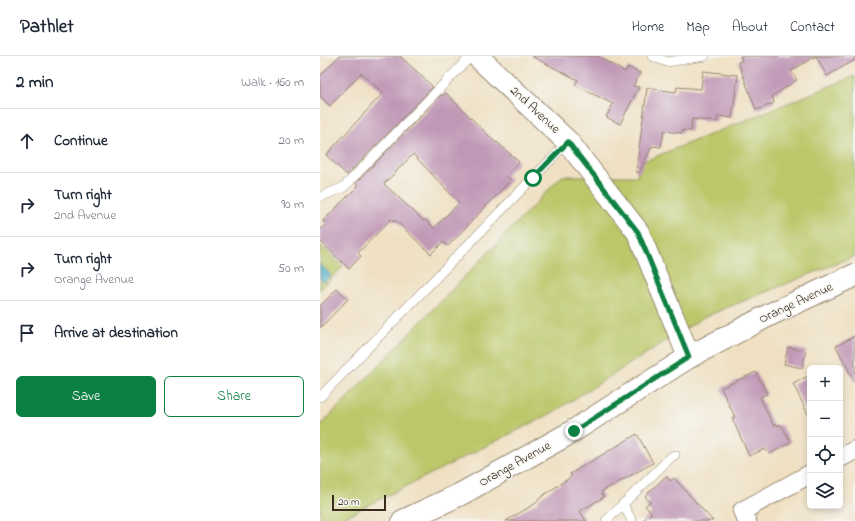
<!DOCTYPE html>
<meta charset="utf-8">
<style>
:root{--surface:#fff;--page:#f6f6f7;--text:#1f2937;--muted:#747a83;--line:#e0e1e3;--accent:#0b8043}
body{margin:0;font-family:"Indie Flower",sans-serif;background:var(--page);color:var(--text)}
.controls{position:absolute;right:12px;bottom:12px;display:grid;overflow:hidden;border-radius:6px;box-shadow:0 2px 6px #0003}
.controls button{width:36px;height:36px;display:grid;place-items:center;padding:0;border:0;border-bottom:1px solid var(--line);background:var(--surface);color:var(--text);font:20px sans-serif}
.scale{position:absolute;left:12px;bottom:10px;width:54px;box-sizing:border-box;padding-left:4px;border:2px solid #3b2a1e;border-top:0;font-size:11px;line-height:14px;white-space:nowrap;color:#3b2a1e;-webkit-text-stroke:3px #f6f6f2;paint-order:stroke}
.stop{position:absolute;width:12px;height:12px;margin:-9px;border:3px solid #0b8043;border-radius:50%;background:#fff}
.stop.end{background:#0b8043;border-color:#fff;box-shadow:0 1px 4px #0008}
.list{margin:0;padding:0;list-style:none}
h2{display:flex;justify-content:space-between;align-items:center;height:52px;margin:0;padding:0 16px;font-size:17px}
h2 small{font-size:13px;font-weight:400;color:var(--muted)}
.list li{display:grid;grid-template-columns:26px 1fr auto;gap:12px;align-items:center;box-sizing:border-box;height:64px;padding:0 16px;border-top:1px solid var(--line)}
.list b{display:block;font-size:15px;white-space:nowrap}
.list p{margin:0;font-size:13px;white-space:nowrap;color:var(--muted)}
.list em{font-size:13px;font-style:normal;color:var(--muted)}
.actions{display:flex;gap:8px;padding:12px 16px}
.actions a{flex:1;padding:9px 0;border:1px solid var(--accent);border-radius:6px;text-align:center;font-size:14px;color:var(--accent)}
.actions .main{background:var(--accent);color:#fff}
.icon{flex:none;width:22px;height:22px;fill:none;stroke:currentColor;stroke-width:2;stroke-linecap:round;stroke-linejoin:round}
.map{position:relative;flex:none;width:535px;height:465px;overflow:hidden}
header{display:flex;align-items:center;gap:24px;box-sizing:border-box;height:56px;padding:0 20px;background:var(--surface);border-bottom:1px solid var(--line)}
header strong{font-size:19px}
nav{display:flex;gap:22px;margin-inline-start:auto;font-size:14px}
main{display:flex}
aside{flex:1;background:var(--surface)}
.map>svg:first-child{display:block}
</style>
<header>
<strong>Pathlet</strong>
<nav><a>Home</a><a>Map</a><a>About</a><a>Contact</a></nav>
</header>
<main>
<aside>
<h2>2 min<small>Walk · 160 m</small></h2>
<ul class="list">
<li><svg class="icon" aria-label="ahead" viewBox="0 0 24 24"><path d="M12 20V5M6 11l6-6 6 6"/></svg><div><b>Continue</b></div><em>20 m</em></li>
<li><svg class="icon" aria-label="right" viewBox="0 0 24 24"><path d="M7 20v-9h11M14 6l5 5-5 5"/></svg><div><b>Turn right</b><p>2nd Avenue</p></div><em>90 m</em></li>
<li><svg class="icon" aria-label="right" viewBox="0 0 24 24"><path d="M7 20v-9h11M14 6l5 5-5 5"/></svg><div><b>Turn right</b><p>Orange Avenue</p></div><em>50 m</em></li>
<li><svg class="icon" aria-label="arrive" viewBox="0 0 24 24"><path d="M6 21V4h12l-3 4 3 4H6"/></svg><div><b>Arrive at destination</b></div></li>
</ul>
<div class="actions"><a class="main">Save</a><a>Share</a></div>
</aside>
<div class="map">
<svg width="535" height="465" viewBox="0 0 535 465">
<rect width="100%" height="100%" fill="#f6f6f2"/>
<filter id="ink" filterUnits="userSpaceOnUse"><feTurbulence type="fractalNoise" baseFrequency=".025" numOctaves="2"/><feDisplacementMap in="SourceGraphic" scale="8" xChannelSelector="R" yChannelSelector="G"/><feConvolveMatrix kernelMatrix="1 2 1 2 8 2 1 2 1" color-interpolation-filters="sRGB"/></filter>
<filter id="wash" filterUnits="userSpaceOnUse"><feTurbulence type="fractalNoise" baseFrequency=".012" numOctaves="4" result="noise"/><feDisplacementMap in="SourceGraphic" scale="16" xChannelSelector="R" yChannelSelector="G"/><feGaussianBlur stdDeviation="0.9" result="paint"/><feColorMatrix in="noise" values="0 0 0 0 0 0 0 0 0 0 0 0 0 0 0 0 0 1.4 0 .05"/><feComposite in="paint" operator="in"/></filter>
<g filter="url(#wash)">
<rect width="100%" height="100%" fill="#efe0c2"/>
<g fill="#bbc769" stroke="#7b7844">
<polygon points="535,20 535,200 384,261 232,357 23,462 16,465 0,465 0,370 242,120 318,120 317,108"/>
<polygon points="0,189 23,211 0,234"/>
</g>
<polygon fill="#49acc8" stroke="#426b73" points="0,208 11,219 4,226 0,222"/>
<g id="blocks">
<g fill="#c098b6" fill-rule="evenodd">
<polygon points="19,0 80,0 113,31 27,119 6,99 63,37 41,17 10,50 0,40 0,20"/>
<polygon points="211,0 277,0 305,16 308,11 320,17 313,30 319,31 300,68 286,61 293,48 255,29 258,24"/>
<polygon points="420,0 496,0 471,15 477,24 452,40 454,47 436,54 418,6 422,5"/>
<polygon points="496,0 535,0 535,4 507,20"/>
<polygon points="383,15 418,19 412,62 398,60 397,66 372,63 371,75 363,74 362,77 344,75 341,91 332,90 319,117 316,116 327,32 356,36 357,31 381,33"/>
<path d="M126,37L176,87L177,86L199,106L186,120L191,124L128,190L123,186L111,198L75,164L74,166L71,163L38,197L41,200L29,213L0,185V174L6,168L3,165L38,130L36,127L121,39L122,40ZM93,98L139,147L114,172L106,164L104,165L64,128Z"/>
<polygon points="17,233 28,243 0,272 0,250"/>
<polygon points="535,280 535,327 516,290"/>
<polygon points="468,291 486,295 482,312 464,308"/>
<polygon points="436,316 447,338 440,341 453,369 461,369 471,386 450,398 445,393 429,400 412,362 415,361 401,332"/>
<polygon points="490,319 490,362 473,328"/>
<polygon points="317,378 333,407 281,436 284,441 260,455 266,465 186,465 216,447 221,441 252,420 250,418"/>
<polygon points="346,420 350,425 354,422 393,465 322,465 332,457 325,450 330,446 325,440"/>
</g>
</g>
</g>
<g filter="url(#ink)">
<use href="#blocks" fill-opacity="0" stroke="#958570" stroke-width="1"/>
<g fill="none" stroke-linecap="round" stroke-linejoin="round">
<g stroke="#958570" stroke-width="10">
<g id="lane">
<polyline points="332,0 347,6 385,0"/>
<polyline points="0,141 24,131 151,0"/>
<polyline points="0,341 248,86"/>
<polyline points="303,448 312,465"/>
<polyline points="286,465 352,400 355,399"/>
</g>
</g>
<g stroke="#958570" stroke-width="20">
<g id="street">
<polyline points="520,402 535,394"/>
<polyline points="427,465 422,455 490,418"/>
</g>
</g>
<g stroke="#958570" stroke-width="24">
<polyline id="secondary" points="157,0 248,86 318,176 369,301"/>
</g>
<g stroke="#958570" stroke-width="24">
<polyline id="primary" points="83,465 141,438 250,377 369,301 451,258 535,219"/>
</g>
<use href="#lane" stroke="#fff" stroke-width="9"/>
<use href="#street" stroke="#fff" stroke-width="18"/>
<use href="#secondary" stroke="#fff" stroke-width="22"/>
<use href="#primary" stroke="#fff" stroke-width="22"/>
</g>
</g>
<g fill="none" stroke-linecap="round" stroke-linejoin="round" filter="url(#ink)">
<polyline stroke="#0b8043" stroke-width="5" points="213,122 248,86 318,176 369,301 254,375"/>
</g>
<g text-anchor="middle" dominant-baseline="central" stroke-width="3" stroke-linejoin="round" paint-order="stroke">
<g font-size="13" fill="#3b2a1e" stroke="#f6f6f2">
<text transform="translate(215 54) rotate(43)">2nd Avenue</text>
<text transform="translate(476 247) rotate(-25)">Orange Avenue</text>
<text transform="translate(195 408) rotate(-29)">Orange Avenue</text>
</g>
</g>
</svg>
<div class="controls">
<button>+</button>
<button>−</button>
<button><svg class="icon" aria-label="locate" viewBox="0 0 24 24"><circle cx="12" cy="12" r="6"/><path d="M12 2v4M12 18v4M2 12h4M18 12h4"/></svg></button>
<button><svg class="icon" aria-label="layers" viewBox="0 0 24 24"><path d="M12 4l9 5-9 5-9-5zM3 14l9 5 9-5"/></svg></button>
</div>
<div class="scale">20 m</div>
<div class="stop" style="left:213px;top:122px"></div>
<div class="stop end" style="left:254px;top:375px"></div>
</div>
</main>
